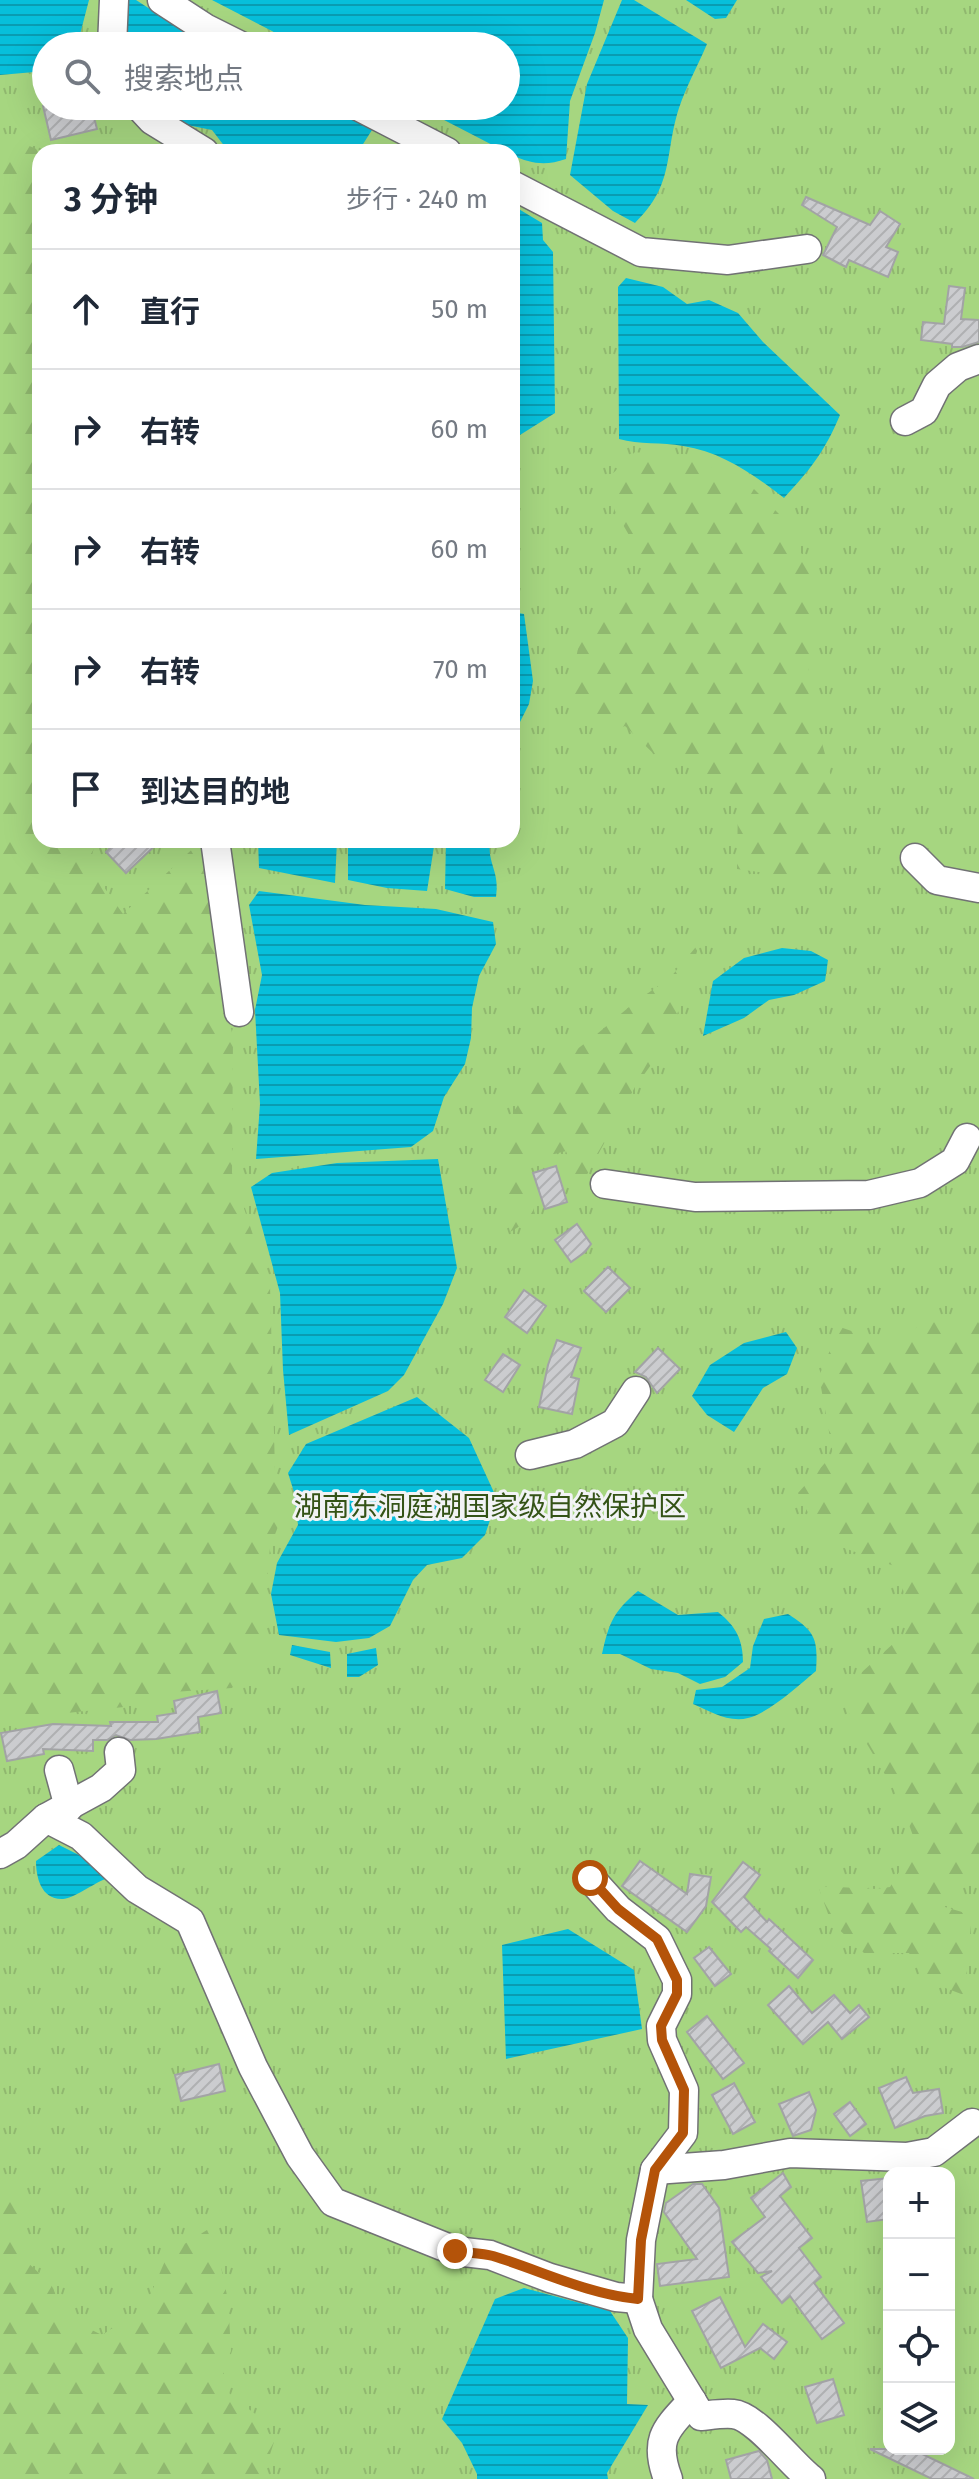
<!DOCTYPE html>
<html lang="zh">
<meta charset="utf-8">
<style>
:root{--surface:#fff;--page:#f2f2f3;--text:#1f2937;--muted:#747a83;--line:#e0e1e3}
body{margin:0;font-family:"Fira Sans","Noto Sans SC",sans-serif;background:var(--page);color:var(--text)}
.controls{position:absolute;right:24px;bottom:24px;display:grid;overflow:hidden;border-radius:16px;box-shadow:0 8px 32px #0002}
.controls button{width:72px;height:72px;display:grid;place-items:center;padding:0;border:0;border-bottom:2px solid var(--line);background:var(--surface);color:var(--text);font:40px sans-serif}
.stop{position:absolute;width:24px;height:24px;margin:-18px;border:6px solid #b45309;border-radius:50%;background:#fff}
.stop.end{background:#b45309;border-color:#fff;box-shadow:0 2px 8px #0008}
.list{margin:0;padding:0;list-style:none}
h2{display:flex;justify-content:space-between;align-items:center;height:104px;margin:0;padding:0 32px;font-size:34px}
h2 small{font-size:26px;font-weight:400;color:var(--muted)}
.list li{display:grid;grid-template-columns:52px 1fr auto;gap:24px;align-items:center;box-sizing:border-box;height:120px;padding:0 32px;border-top:2px solid var(--line)}
.list b{display:block;font-size:30px;white-space:nowrap}
.list em{font-size:26px;font-style:normal;color:var(--muted)}
.icon{flex:none;width:44px;height:44px;fill:none;stroke:currentColor;stroke-width:2;stroke-linecap:round;stroke-linejoin:round}
.map{position:relative;flex:none;width:979px;height:2479px;overflow:hidden}
.search{position:absolute;background:var(--surface);box-shadow:0 8px 32px #0002;left:32px;top:32px;width:488px;height:88px;display:flex;align-items:center;gap:20px;box-sizing:border-box;padding:0 28px;border-radius:44px;color:var(--muted);font-size:30px}
.panel{position:absolute;background:var(--surface);box-shadow:0 8px 32px #0002;left:32px;top:144px;width:488px;height:704px;border-radius:24px}
.map>svg:first-child{display:block}
</style>
<div class="map">
<svg width="979" height="2479" viewBox="0 0 979 2479">
<defs>
<pattern id="grass-tufts" width="24" height="20" patternUnits="userSpaceOnUse" patternTransform="scale(2)"><rect width="24" height="20" fill="#a6d680"/><path d="M3 7l-1-3M5 7V3M7 7l1-3M15 17l-1-3M17 17v-4M19 17l1-3" fill="none" stroke="#90b86f"/></pattern>
<pattern id="forest-firs" width="22" height="20" patternUnits="userSpaceOnUse" patternTransform="scale(2)"><rect width="22" height="20" fill="#a6d680"/><path d="M5 1l3.5 6h-7zM16 11l3.5 6h-7z" fill="#90b86f"/></pattern>
<pattern id="water-rules" width="6" height="5" patternUnits="userSpaceOnUse" patternTransform="scale(2)"><rect width="6" height="5" fill="#07bfdb"/><path d="M0 2.5h6" fill="none" stroke="#099cb2"/></pattern>
<pattern id="building-hatch" width="6" height="6" patternUnits="userSpaceOnUse" patternTransform="scale(2)"><rect width="6" height="6" fill="#cbcccf"/><path d="M-1 1l2-2M0 6l6-6M5 7l2-2" fill="none" stroke="#afb0b2"/></pattern>
</defs>
<rect width="100%" height="100%" fill="#f2f3f5"/>
<path fill="url(#grass-tufts)" fill-rule="evenodd" d="M0,0H979V2479H0ZM46,46H506V106H46ZM40,152H512V840H40ZM889,2173H949V2449H889Z"/>
<g fill="url(#forest-firs)">
<polygon points="0,134 44,152 40,152 40,840 96,840 89,866 123,914 202,840 221,979 233,1038 232,1173 270,1285 275,1471 285,1509 270,1547 261,1648 232,1688 173,1692 124,1707 0,1720"/>
<polygon points="635,452 681,458 724,471 753,488 781,516 817,582 811,658 806,683 838,803 839,873 801,878 737,869 738,800 686,757 656,756 625,726 598,737 570,687 581,634 614,595 647,577 633,542 615,511 607,479"/>
<polygon points="700,942 669,1040 635,1087 578,1191 566,1151 524,1162 535,1217 510,1232 501,1180 502,1144 514,1111 534,1082 597,1034 635,1002 670,978"/>
<polygon points="979,1317 979,1881 969,1879 935,1904 972,1915 964,1995 924,1980 909,1953 864,1953 831,1922 818,1886 876,1889 890,1887 916,1844 900,1800 847,1710 862,1672 905,1633 906,1601 897,1567 822,1540 798,1493 833,1454 819,1376 840,1327 883,1342 927,1323"/>
<polygon points="0,2179 37,2205 17,2223 26,2261 51,2284 65,2317 102,2335 145,2307 168,2254 207,2230 218,2253 228,2300 231,2351 223,2370 230,2395 258,2416 274,2442 262,2479 0,2479"/>
</g>
<g fill="url(#water-rules)">
<polygon points="0,0 89,0 77,46 46,46 46,71 0,75"/>
<polygon points="123,0 136,0 207,46 123,46"/>
<path d="M212,0H604L595,33L570,101L566,159C546,166 531,164 512,155V152H506L417,106H506V46H301Z"/>
<path d="M622,0H634L707,44C698,65 686,87 679,108C664,155 675,184 635,223L613,211L570,175L587,84Z"/>
<polygon points="686,0 737,0 726,18 715,19"/>
<polygon points="159,106 326,106 372,130 358,152 229,152 212,130 172,122"/>
<polygon points="512,205 542,223 543,240 553,252 555,413 512,440"/>
<path d="M626,278L663,287L687,304L709,300L738,313L763,342L840,415C825,451 810,470 784,498C753,474 722,452 683,446C662,442 639,445 619,439L618,287Z"/>
<polygon points="512,612 524,614 533,681 529,704 512,738"/>
<polygon points="258,840 337,840 335,883 259,868"/>
<polygon points="348,840 435,840 427,891 387,888 348,880"/>
<path d="M446,840H490C487,864 500,871 496,897H474L445,889Z"/>
<polygon points="259,891 365,905 436,909 493,922 496,944 479,976 472,1008 471,1038 465,1064 444,1097 433,1131 411,1147 256,1159 260,1104 255,1010 262,975 249,905"/>
<polygon points="782,948 811,951 828,960 825,981 794,995 769,1000 744,1018 703,1036 713,981 744,958"/>
<polygon points="438,1159 457,1268 443,1304 404,1375 388,1391 289,1435 283,1370 280,1293 251,1187 272,1173 337,1163"/>
<polygon points="786,1332 797,1348 787,1374 763,1388 734,1432 707,1415 692,1396 710,1365 744,1343"/>
<polygon points="417,1397 469,1438 497,1499 485,1535 462,1558 427,1565 413,1580 390,1626 369,1638 336,1642 279,1635 271,1594 277,1563 298,1525 294,1492 288,1473 306,1444"/>
<path d="M638,1591L678,1615L718,1612C736,1626 743,1640 743,1662L725,1677L700,1684L678,1673L651,1669L620,1654H602C609,1623 613,1612 638,1591Z"/>
<path d="M788,1614C816,1632 818,1639 816,1671C799,1685 769,1713 748,1718C729,1723 709,1711 693,1704L696,1690L722,1687L750,1668L753,1646L764,1619Z"/>
<polygon points="292,1645 330,1652 331,1668 290,1655"/>
<polygon points="376,1648 378,1665 359,1677 347,1677 347,1654"/>
<path d="M59,1845L83,1857L105,1879C95,1883 72,1899 63,1899C41,1900 36,1877 36,1861Z"/>
<polygon points="568,1929 634,1970 642,2029 506,2059 502,1945"/>
<polygon points="524,2288 610,2311 628,2338 627,2404 648,2405 607,2473 608,2479 477,2479 477,2474 462,2443 442,2419 495,2299"/>
</g>
<g fill="url(#building-hatch)" stroke="#a2a3a5" stroke-width="2">
<polygon points="43,106 91,106 97,129 51,140"/>
<polygon points="806,197 870,225 880,211 900,224 886,247 898,252 888,277 849,260 846,267 823,255 837,227 802,205"/>
<polygon points="949,286 965,288 961,319 979,320 979,342 962,347 952,347 952,344 921,340 923,322 944,324"/>
<polygon points="118,840 161,840 126,873 106,852"/>
<polygon points="556,1166 567,1202 545,1209 533,1173"/>
<polygon points="577,1224 591,1244 585,1252 571,1262 555,1240"/>
<polygon points="608,1267 630,1288 606,1312 584,1291"/>
<polygon points="524,1290 546,1306 527,1333 505,1317"/>
<polygon points="557,1340 581,1348 571,1377 579,1379 572,1414 539,1407 548,1365"/>
<polygon points="658,1348 680,1369 657,1393 646,1377 635,1372"/>
<polygon points="503,1354 520,1365 503,1392 485,1380"/>
<polygon points="217,1691 221,1713 198,1717 200,1732 156,1739 130,1740 116,1735 107,1740 93,1740 93,1751 43,1749 44,1754 7,1761 1,1733 53,1724 111,1726 110,1722 158,1722 157,1716 176,1713 174,1701"/>
<polygon points="640,1861 687,1894 690,1874 711,1877 706,1906 687,1932 622,1886"/>
<polygon points="743,1862 760,1875 744,1897 767,1922 769,1919 813,1960 798,1978 769,1951 771,1949 746,1927 741,1932 712,1902"/>
<polygon points="709,1947 731,1974 715,1986 694,1958"/>
<polygon points="789,1986 812,2013 834,1995 850,2013 859,2005 869,2017 842,2039 828,2022 803,2044 768,2005"/>
<polygon points="707,2016 744,2063 723,2079 687,2032"/>
<polygon points="219,2064 225,2091 181,2101 175,2075"/>
<polygon points="906,2077 913,2093 939,2089 943,2113 925,2116 895,2128 879,2088"/>
<polygon points="734,2083 755,2122 733,2134 712,2095"/>
<polygon points="809,2092 816,2110 811,2130 793,2136 779,2104"/>
<polygon points="850,2102 866,2124 850,2136 834,2114"/>
<polygon points="783,2173 791,2187 780,2196 812,2238 799,2248 821,2277 814,2283 844,2323 822,2339 790,2296 782,2303 761,2277 772,2271 758,2273 732,2242 765,2217 751,2198"/>
<polygon points="889,2178 889,2219 867,2222 861,2181"/>
<polygon points="693,2184 702,2184 719,2208 729,2277 660,2286 657,2264 697,2259 664,2212 666,2203"/>
<polygon points="720,2297 745,2347 763,2324 787,2342 774,2359 760,2348 721,2368 692,2311"/>
<polygon points="833,2379 844,2415 817,2423 805,2387"/>
<polygon points="870,2449 912,2449 974,2479 932,2479"/>
<polygon points="759,2451 767,2460 772,2479 731,2479 726,2460"/>
</g>
<g fill="none" stroke-linecap="round" stroke-linejoin="round">
<g stroke="#717274" stroke-width="31">
<g id="minor">
<polyline points="162,0 205,28 241,46"/>
<polyline points="112,46 114,0"/>
<polyline points="139,106 152,120 204,152"/>
<polyline points="358,106 447,152"/>
<polyline points="512,185 641,252 728,260 807,249"/>
<polyline points="905,421 924,411 937,385 958,367 979,359"/>
<polyline points="215,840 239,1012"/>
<polyline points="915,858 937,880 979,888"/>
<polyline points="605,1184 695,1197 869,1195 920,1183 955,1161 967,1138"/>
<polyline points="530,1455 575,1444 615,1423 636,1391"/>
<polyline points="59,1770 69,1807"/>
<polyline points="46,1818 101,1788 121,1770 119,1752"/>
<polyline points="0,1854 16,1845 46,1818 81,1836 137,1889 190,1921 253,2067 300,2156 333,2202 455,2251 490,2255 550,2278 616,2297 638,2299 641,2240 655,2170 683,2133 684,2090 662,2040 661,2026 677,1994 677,1980 657,1939 618,1909 590,1878"/>
<polyline points="655,2170 724,2165 790,2153 907,2157 934,2152 972,2123"/>
<path d="M638,2299L648,2329L701,2416C711,2415 723,2413 733,2414C756,2416 791,2464 811,2479"/>
<path d="M668,2479C653,2439 666,2429 692,2401"/>
</g>
</g>
<use href="#minor" stroke="#fff" stroke-width="28"/>
</g>
<g fill="none" stroke-linecap="round" stroke-linejoin="round">
<path stroke="#b45309" stroke-width="10" d="M455,2251C467,2253 481,2253 493,2256C542,2271 587,2294 638,2299L641,2240L655,2170L683,2133L684,2090L662,2040L661,2026L677,1994V1980L657,1939L618,1909L590,1878"/>
</g>
<g text-anchor="middle" dominant-baseline="central" stroke-width="6" stroke-linejoin="round" paint-order="stroke">
<g font-size="28" fill="#345316" stroke="#f2f3f5">
<text x="490" y="1506">湖南东洞庭湖国家级自然保护区</text>
</g>
</g>
</svg>
<div class="controls">
<button>+</button>
<button>−</button>
<button><svg class="icon" aria-label="locate" viewBox="0 0 24 24"><circle cx="12" cy="12" r="6"/><path d="M12 2v4M12 18v4M2 12h4M18 12h4"/></svg></button>
<button><svg class="icon" aria-label="layers" viewBox="0 0 24 24"><path d="M12 4l9 5-9 5-9-5zM3 14l9 5 9-5"/></svg></button>
</div>
<div class="stop" style="left:590px;top:1878px"></div>
<div class="stop end" style="left:455px;top:2251px"></div>
<div class="search"><svg class="icon" aria-label="search" viewBox="0 0 24 24"><circle cx="10" cy="10" r="6"/><path d="M15 15l6 6"/></svg>搜索地点</div>
<section class="panel">
<h2>3 分钟<small>步行 · 240 m</small></h2>
<ul class="list">
<li><svg class="icon" aria-label="ahead" viewBox="0 0 24 24"><path d="M12 20V5M6 11l6-6 6 6"/></svg><div><b>直行</b></div><em>50 m</em></li>
<li><svg class="icon" aria-label="right" viewBox="0 0 24 24"><path d="M7 20v-9h11M14 6l5 5-5 5"/></svg><div><b>右转</b></div><em>60 m</em></li>
<li><svg class="icon" aria-label="right" viewBox="0 0 24 24"><path d="M7 20v-9h11M14 6l5 5-5 5"/></svg><div><b>右转</b></div><em>60 m</em></li>
<li><svg class="icon" aria-label="right" viewBox="0 0 24 24"><path d="M7 20v-9h11M14 6l5 5-5 5"/></svg><div><b>右转</b></div><em>70 m</em></li>
<li><svg class="icon" aria-label="arrive" viewBox="0 0 24 24"><path d="M6 21V4h12l-3 4 3 4H6"/></svg><div><b>到达目的地</b></div></li>
</ul>
</section>
</div>
